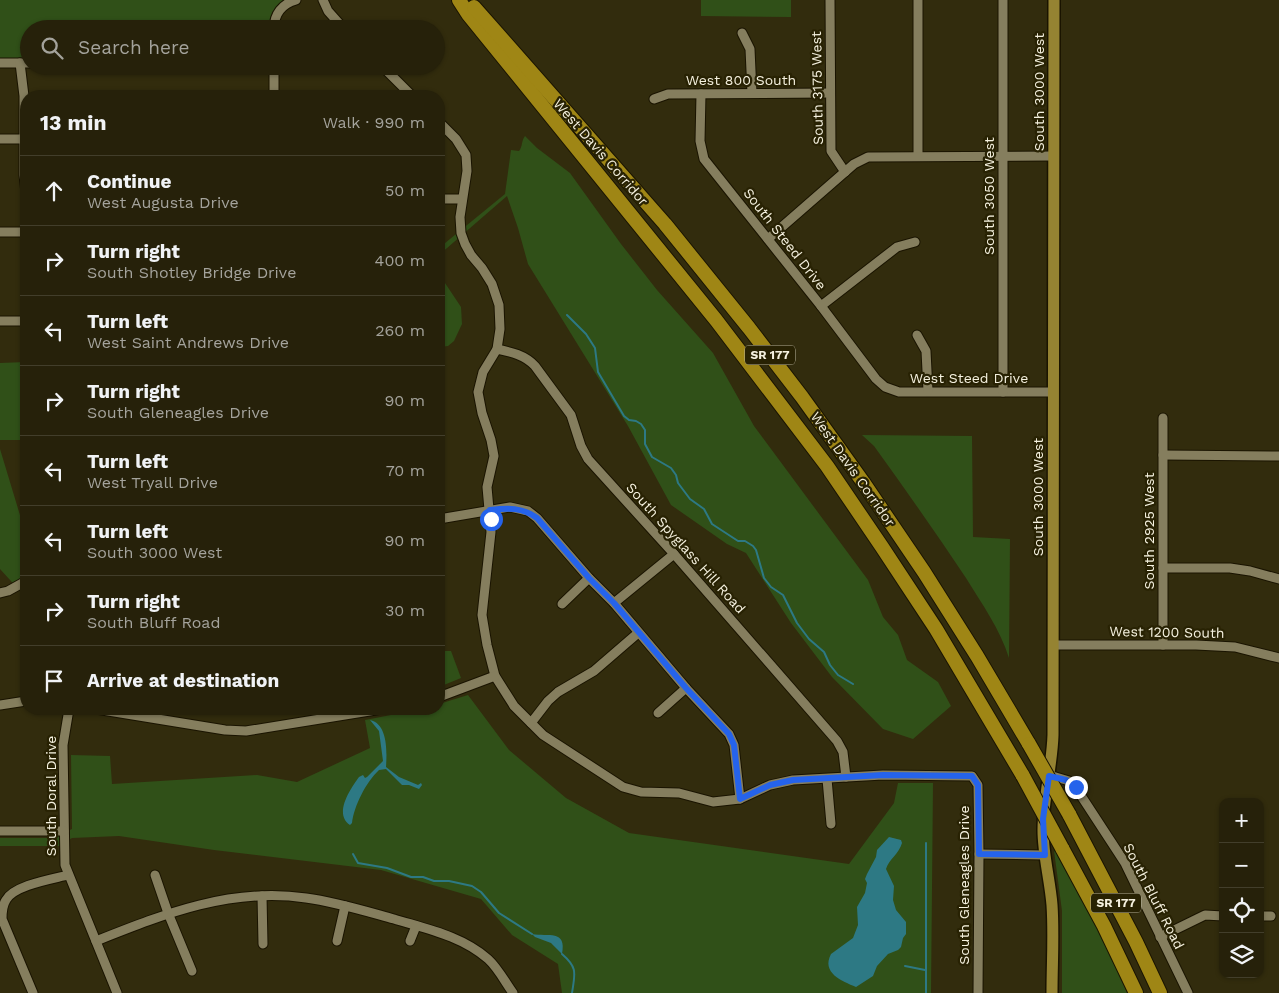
<!DOCTYPE html>
<meta charset="utf-8">
<style>
:root{--surface:#26210a;--page:#2e2913;--text:#f1f3f6;--muted:#a4a39c;--line:#423e2b}
body{margin:0;font-family:"Work Sans",sans-serif;background:var(--page);color:var(--text)}
.controls{position:absolute;right:15px;bottom:15px;display:grid;overflow:hidden;border-radius:10px;box-shadow:0 1px 4px #0004}
.controls button{width:45px;height:45px;display:grid;place-items:center;padding:0;border:0;border-bottom:1px solid var(--line);background:var(--surface);color:var(--text);font:25px sans-serif}
.stop{position:absolute;width:15px;height:15px;margin:-11px;border:4px solid #2563eb;border-radius:50%;background:#fff}
.stop.end{background:#2563eb;border-color:#fff;box-shadow:0 1px 5px #0008}
.list{margin:0;padding:0;list-style:none}
h2{display:flex;justify-content:space-between;align-items:center;height:65px;margin:0;padding:0 20px;font-size:21px}
h2 small{font-size:16px;font-weight:400;color:var(--muted)}
.list li{display:grid;grid-template-columns:32px 1fr auto;gap:15px;align-items:center;box-sizing:border-box;height:70px;padding:0 20px;border-top:1px solid var(--line)}
.list b{display:block;font-size:19px;white-space:nowrap}
.list p{margin:0;font-size:16px;white-space:nowrap;color:var(--muted)}
.list em{font-size:16px;font-style:normal;color:var(--muted)}
.icon{flex:none;width:28px;height:28px;fill:none;stroke:currentColor;stroke-width:2;stroke-linecap:round;stroke-linejoin:round}
.map{position:relative;flex:none;width:1279px;height:993px;overflow:hidden}
.search{position:absolute;background:var(--surface);box-shadow:0 1px 4px #0004;left:20px;top:20px;width:425px;height:55px;display:flex;align-items:center;gap:12px;box-sizing:border-box;padding:0 18px;border-radius:28px;color:var(--muted);font-size:19px}
.panel{position:absolute;background:var(--surface);box-shadow:0 1px 4px #0004;left:20px;top:90px;width:425px;height:625px;border-radius:20px}
.map>svg:first-child{display:block}
</style>
<div class="map">
<svg width="1279" height="993" viewBox="0 0 1279 993">
<rect width="100%" height="100%" fill="#322c0d"/>
<g fill="#305018">
<path d="M0,0H284C274,8 270,16 270,29H29V58H0Z"/>
<polygon points="701,0 791,0 791,17 701,16"/>
<path d="M525,136L537,148L570,173L621,244L657,290L713,353L754,426L868,580L883,617L898,635L907,660L938,682L951,706L913,739L883,729L832,677L791,623L746,553L727,544L671,505L628,426L528,264L518,228L507,196L439,255V248L505,194L511,150L519,151C523,146 521,141 525,136Z"/>
<polygon points="439,274 461,307 462,324 454,341 448,346 440,347"/>
<polygon points="26,362 26,440 0,440 0,363"/>
<path d="M862,435L972,436L973,537L1010,539L1009,658C1000,629 982,604 966,578C936,533 905,489 874,446Z"/>
<polygon points="0,449 26,535 26,654 23,653 21,592 0,569"/>
<polygon points="439,651 451,651 461,678 439,687"/>
<polygon points="468,695 509,750 566,798 629,833 849,864 894,803 898,783 933,783 931,993 562,993 558,964 512,935 481,899 381,870 214,850 119,836 72,838 59,846 0,846 0,838 53,838 72,829 71,755 110,756 112,784 257,775 297,782 370,748 365,720 422,709 439,709 439,704"/>
<polygon points="1053,843 1110,953 1127,993 1062,993 1062,911"/>
</g>
<g fill="#2d7984">
<path d="M370,720C388,724 387,752 386,767L399,777L418,785L421,783L422,785L419,789L409,785H402L386,769L379,770C366,782 354,806 352,823L350,825C333,814 351,788 359,777L363,775L365,778L367,777L383,761L379,731Z"/>
<path d="M889,837L901,840L902,843C899,854 889,859 886,869L894,886L893,900L896,910L906,922V934L903,938L901,947L898,950L888,954L877,966L873,976L856,987C842,981 821,973 831,954L853,938L858,925L857,907L865,893L867,883L865,879L867,874L876,857L877,850Z"/>
<path d="M532,934C548,937 567,929 562,954L551,943L535,937Z"/>
</g>
<g fill="none" stroke-linecap="round" stroke-linejoin="round">
<g stroke="#2d7984" stroke-width="2">
<polyline points="567,315 586,334 595,348 598,372 624,416 629,420 636,421 641,424 645,430 645,444 652,457 671,468 676,475 678,483 690,499 704,509 712,524 738,541 745,541 753,546 756,550 764,578 771,587 783,595 797,623 809,639 824,652 830,665 838,675 853,684"/>
<polyline points="353,854 358,863 387,868 411,877 423,877 434,881 449,881 472,886 481,892 499,913 532,934"/>
<path d="M562,954C578,968 575,973 572,993"/>
<polyline points="905,966 925,970"/>
<polyline points="926,993 926,843"/>
</g>
<g stroke="#1a1400" stroke-width="11">
<g id="minor">
<polyline points="323,0 328,11 344,29"/>
<polyline points="830,0 831,151 845,172"/>
<path d="M274,29C274,14 282,4 296,0"/>
<polyline points="742,33 750,49 752,93"/>
<polyline points="0,63 29,63"/>
<polyline points="20,63 24,96 24,175 26,193"/>
<polyline points="382,66 412,96"/>
<polyline points="701,94 700,141 704,159 821,306 876,379 885,387 899,392 1053,392"/>
<polyline points="274,96 274,66"/>
<polyline points="654,99 668,94 830,93"/>
<polyline points="439,122 456,139 466,155 467,171 460,217 461,233 465,244 471,255 482,268 492,284 499,305 500,329 497,349 483,372 478,392 482,413 491,440 494,456 487,487 491,532 482,615 487,645 495,676 514,706 543,735 623,787 641,792 679,793 713,802 740,799 770,785 793,780 883,775 972,776 978,785 979,854 978,993"/>
<polyline points="0,139 26,139"/>
<polyline points="918,156 918,0"/>
<polyline points="439,199 462,199"/>
<polyline points="0,232 26,232"/>
<polyline points="768,239 854,164 868,157 1054,156"/>
<polyline points="821,306 897,247 915,242"/>
<polyline points="0,321 26,321"/>
<polyline points="917,335 926,351 928,391"/>
<path d="M497,349C511,352 525,355 535,366L571,415L581,446L588,459L674,554L837,741L843,752L846,777"/>
<polyline points="1003,392 1003,0"/>
<polyline points="1163,418 1163,645"/>
<polyline points="1163,455 1279,456"/>
<polyline points="439,519 510,507 528,511 537,518 589,578 614,603 686,688 729,734 734,745 740,799"/>
<polyline points="1163,568 1230,568 1250,571 1279,579"/>
<polyline points="0,593 8,591 26,581"/>
<polyline points="614,603 674,554"/>
<polyline points="562,604 589,578"/>
<polyline points="1054,645 1196,645 1235,647 1279,658"/>
<polyline points="439,697 495,676"/>
<polyline points="0,705 26,701"/>
<polyline points="69,709 63,745 65,865 117,993"/>
<polyline points="96,709 225,730 246,731 382,709"/>
<polyline points="658,713 686,688"/>
<polyline points="531,723 548,701 558,692 594,671 638,633"/>
<polyline points="1049,775 1069,781 1078,791 1125,863 1188,993"/>
<polyline points="827,779 831,824"/>
<polyline points="0,831 64,831"/>
<polyline points="979,854 1045,855"/>
<polyline points="155,875 168,913 192,971"/>
<polyline points="262,896 263,944"/>
<polyline points="1260,916 1271,916"/>
<polyline points="1160,937 1205,915 1223,916"/>
<path d="M96,941C164,914 231,887 306,898C336,902 365,911 394,919C427,929 462,936 488,959C498,968 505,982 513,993"/>
<polyline points="337,941 345,906"/>
<polyline points="410,941 416,926"/>
<path d="M33,993L2,919C2,913 2,906 6,900C14,885 53,879 68,875"/>
</g>
</g>
<g stroke="#1a1400" stroke-width="14">
<path id="major" d="M1052,993C1052,964 1054,934 1052,905C1050,880 1043,855 1043,830C1043,798 1052,767 1053,735L1054,0"/>
</g>
<g stroke="#1a1400" stroke-width="16">
<g id="highway">
<polyline points="459,0 468,14 716,320 827,466 882,547 936,629 1023,776"/>
<polyline points="474,7 665,224 749,328 802,397 863,482 924,572 977,656 1029,744"/>
<polyline points="1069,814 1136,942 1160,993"/>
<polyline points="1062,848 1104,926 1136,993"/>
</g>
</g>
<use href="#minor" stroke="#857e5e" stroke-width="9"/>
<use href="#major" stroke="#958332" stroke-width="11"/>
<use href="#highway" stroke="#9f8615" stroke-width="14"/>
<g stroke="#1a1400" stroke-width="16" stroke-linecap="butt">
<g id="highway-bridge">
<polyline points="1029,744 1069,814"/>
<polyline points="1023,776 1062,848"/>
</g>
</g>
<use href="#highway-bridge" stroke="#9f8615" stroke-width="14"/>
</g>
<g fill="none" stroke-linecap="round" stroke-linejoin="round">
<path stroke="#2563eb" stroke-width="6" d="M491,519L490,510C508,508 522,507 537,518L589,578L614,603L686,688L729,734L734,745L740,799L770,785L793,780L883,775L972,776L978,785L979,854L1045,855L1043,819L1049,776L1066,780L1076,787"/>
</g>
<g text-anchor="middle" dominant-baseline="central" stroke-width="4.5" stroke-linejoin="round" paint-order="stroke">
<g fill="#282203" stroke="#b8b39d" stroke-width="1">
<rect x="745" y="345.5" width="50" height="19" rx="4"/>
<rect x="1091" y="893.5" width="50" height="19" rx="4"/>
</g>
<g font-size="12" font-weight="bold" fill="#f5f1df">
<text x="770" y="355">SR 177</text>
<text x="1116" y="903">SR 177</text>
</g>
<g font-size="14" fill="#f5f1df" stroke="#282203">
<text x="741" y="80">West 800 South</text>
<text transform="translate(817 88) rotate(-91)">South 3175 West</text>
<text transform="translate(1039 92) rotate(-90)">South 3000 West</text>
<text transform="translate(601 152) rotate(49)">West Davis Corridor</text>
<text transform="translate(989 196) rotate(-90)">South 3050 West</text>
<text transform="translate(785 239) rotate(52)">South Steed Drive</text>
<text x="969" y="378">West Steed Drive</text>
<text transform="translate(853 469) rotate(55)">West Davis Corridor</text>
<text transform="translate(1038 497) rotate(-90)">South 3000 West</text>
<text transform="translate(1149 531) rotate(-90)">South 2925 West</text>
<text transform="translate(686 548) rotate(48)">South Spyglass Hill Road</text>
<text transform="translate(1167 632) rotate(1)">West 1200 South</text>
<text transform="translate(51 796) rotate(-90)">South Doral Drive</text>
<text transform="translate(964 885) rotate(-90)">South Gleneagles Drive</text>
<text transform="translate(1154 896) rotate(63)">South Bluff Road</text>
</g>
</g>
</svg>
<div class="controls">
<button>+</button>
<button>−</button>
<button><svg class="icon" aria-label="locate" viewBox="0 0 24 24"><circle cx="12" cy="12" r="6"/><path d="M12 2v4M12 18v4M2 12h4M18 12h4"/></svg></button>
<button><svg class="icon" aria-label="layers" viewBox="0 0 24 24"><path d="M12 4l9 5-9 5-9-5zM3 14l9 5 9-5"/></svg></button>
</div>
<div class="stop" style="left:491px;top:519px"></div>
<div class="stop end" style="left:1076px;top:787px"></div>
<div class="search"><svg class="icon" aria-label="search" viewBox="0 0 24 24"><circle cx="10" cy="10" r="6"/><path d="M15 15l6 6"/></svg>Search here</div>
<section class="panel">
<h2>13 min<small>Walk · 990 m</small></h2>
<ul class="list">
<li><svg class="icon" aria-label="ahead" viewBox="0 0 24 24"><path d="M12 20V5M6 11l6-6 6 6"/></svg><div><b>Continue</b><p>West Augusta Drive</p></div><em>50 m</em></li>
<li><svg class="icon" aria-label="right" viewBox="0 0 24 24"><path d="M7 20v-9h11M14 6l5 5-5 5"/></svg><div><b>Turn right</b><p>South Shotley Bridge Drive</p></div><em>400 m</em></li>
<li><svg class="icon" aria-label="left" viewBox="0 0 24 24"><path d="M17 20v-9H6M10 6l-5 5 5 5"/></svg><div><b>Turn left</b><p>West Saint Andrews Drive</p></div><em>260 m</em></li>
<li><svg class="icon" aria-label="right" viewBox="0 0 24 24"><path d="M7 20v-9h11M14 6l5 5-5 5"/></svg><div><b>Turn right</b><p>South Gleneagles Drive</p></div><em>90 m</em></li>
<li><svg class="icon" aria-label="left" viewBox="0 0 24 24"><path d="M17 20v-9H6M10 6l-5 5 5 5"/></svg><div><b>Turn left</b><p>West Tryall Drive</p></div><em>70 m</em></li>
<li><svg class="icon" aria-label="left" viewBox="0 0 24 24"><path d="M17 20v-9H6M10 6l-5 5 5 5"/></svg><div><b>Turn left</b><p>South 3000 West</p></div><em>90 m</em></li>
<li><svg class="icon" aria-label="right" viewBox="0 0 24 24"><path d="M7 20v-9h11M14 6l5 5-5 5"/></svg><div><b>Turn right</b><p>South Bluff Road</p></div><em>30 m</em></li>
<li><svg class="icon" aria-label="arrive" viewBox="0 0 24 24"><path d="M6 21V4h12l-3 4 3 4H6"/></svg><div><b>Arrive at destination</b></div></li>
</ul>
</section>
</div>
